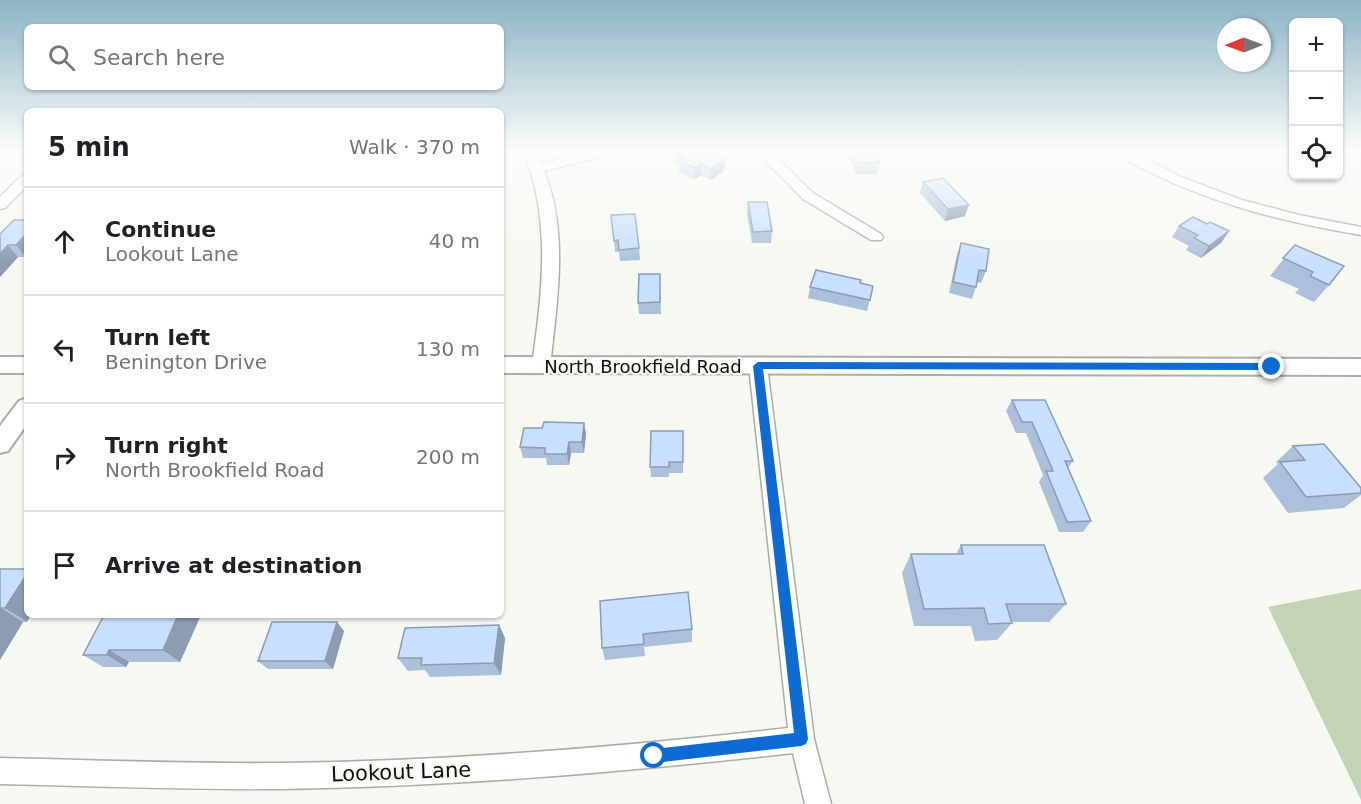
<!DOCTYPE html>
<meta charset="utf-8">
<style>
:root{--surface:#fff;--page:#f6f6f6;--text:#202124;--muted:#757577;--line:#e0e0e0}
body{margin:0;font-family:"DejaVu Sans",sans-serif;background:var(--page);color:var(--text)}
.controls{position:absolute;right:18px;top:18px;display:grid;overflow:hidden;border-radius:9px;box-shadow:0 2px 4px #0004}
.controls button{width:54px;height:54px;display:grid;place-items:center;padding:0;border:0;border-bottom:2px solid var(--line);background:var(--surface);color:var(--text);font:30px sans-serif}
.compass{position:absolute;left:1217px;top:18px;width:54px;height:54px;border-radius:50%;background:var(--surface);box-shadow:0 2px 4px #0004;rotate:269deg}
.stop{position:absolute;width:18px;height:18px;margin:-14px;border:4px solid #0e6bd3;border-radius:50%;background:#fff}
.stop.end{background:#0e6bd3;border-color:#fff;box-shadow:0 2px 6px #0008}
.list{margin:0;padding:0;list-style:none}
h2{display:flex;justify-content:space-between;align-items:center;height:78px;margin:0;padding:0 24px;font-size:26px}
h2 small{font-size:20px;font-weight:400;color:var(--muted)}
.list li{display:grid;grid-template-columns:39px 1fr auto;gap:18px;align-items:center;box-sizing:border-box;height:108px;padding:0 24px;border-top:2px solid var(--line)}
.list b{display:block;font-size:22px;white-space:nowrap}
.list p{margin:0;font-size:20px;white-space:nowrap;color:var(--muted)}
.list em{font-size:20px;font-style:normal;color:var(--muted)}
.icon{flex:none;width:33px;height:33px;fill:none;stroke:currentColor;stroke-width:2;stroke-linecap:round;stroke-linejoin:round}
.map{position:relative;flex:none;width:1361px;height:804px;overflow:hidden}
.search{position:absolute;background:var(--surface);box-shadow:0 2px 4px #0004;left:24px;top:24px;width:480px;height:66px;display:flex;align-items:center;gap:15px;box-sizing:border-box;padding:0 21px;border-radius:9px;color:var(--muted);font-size:22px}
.panel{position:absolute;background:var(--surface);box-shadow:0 2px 4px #0004;left:24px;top:108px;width:480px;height:510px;border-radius:9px}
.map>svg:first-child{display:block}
</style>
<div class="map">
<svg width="1361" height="804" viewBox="0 0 1361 804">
<rect width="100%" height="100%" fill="#f5f9f1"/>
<polygon fill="#c3d3b5" points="1361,589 1361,800 1268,607"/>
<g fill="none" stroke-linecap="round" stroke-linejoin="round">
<g stroke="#aaaea6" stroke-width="3">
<g id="minor">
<path d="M523,151H535L541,164L589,151H611L610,154L544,171C569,230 557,304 550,366L547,370L541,372L535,370L532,366C542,293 552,219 523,151Z"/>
<polygon points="756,151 770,151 813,193 881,234 883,237 881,240 871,240 803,199"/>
<path d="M1115,151H1131L1181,177L1242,200L1299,215L1361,227V235C1290,223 1219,206 1154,174C1141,168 1124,161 1115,151Z"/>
<polygon points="27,174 27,186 5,208 0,209 0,197 22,175"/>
<path d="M758,360L764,362L767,366L814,739L831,804H805L793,753C623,772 452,787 281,789C188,790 94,786 0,784V758C94,760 188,764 281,763C451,761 620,747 788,728L749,366L752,362Z"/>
</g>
</g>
<g stroke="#aaaea6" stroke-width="4">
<g id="tertiary">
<rect x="0" y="357" width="27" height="16"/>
<polygon points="501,357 1361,359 1361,375 501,373"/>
<polygon points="27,398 27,424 8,451 0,453 0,426 19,401"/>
</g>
</g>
<use href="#minor" fill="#fff" fill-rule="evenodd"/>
<use href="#tertiary" fill="#fff" fill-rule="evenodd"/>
</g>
<g fill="#acc0db">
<polygon points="675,151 724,171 711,180 701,175 694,179 679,172 679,165 675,162"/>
<polygon points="840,151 876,151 880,162 877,174 856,174 852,162"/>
<polygon points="923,182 965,216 945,221 920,193"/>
<polygon points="748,202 772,231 771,243 752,243 747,214"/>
<polygon points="611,215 639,248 640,260 620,261 619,252 615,252"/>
<polygon points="14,220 26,257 18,257 0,277 0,234"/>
<polygon points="1207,224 1229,231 1221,243 1201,258 1186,250 1189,246 1172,237 1179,226"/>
<polygon points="961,243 986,271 981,283 977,282 976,287 972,299 949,293 957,254"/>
<polygon points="1295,245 1329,285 1314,302 1295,293 1299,289 1270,276"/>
<polygon points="660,274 661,314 639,314 638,303"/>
<polygon points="873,286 867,311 808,298 810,287"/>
<polygon points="1012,400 1073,461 1068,468 1091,521 1083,532 1059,532 1039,482 1043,475 1026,433 1016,433 1006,411"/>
<polygon points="584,423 586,434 584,453 571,453 569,465 547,465 546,458 523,458 520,447 542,428"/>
<polygon points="683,431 683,473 669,473 669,477 651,477 650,467"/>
<polygon points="1293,446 1361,488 1361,495 1344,508 1288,513 1263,478 1278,464 1276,462"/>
<polygon points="961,545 1066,604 1049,622 1011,622 1012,623 997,640 975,641 971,626 914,626 902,573 911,554 956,554"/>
<polygon points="0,569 27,622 23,622 0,660"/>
<polygon points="600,601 692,629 692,642 644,647 645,656 605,660 602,648"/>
<polygon points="104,615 201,615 180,662 129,662 126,667 103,667 83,655"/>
<polygon points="499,625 505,638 501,675 430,677 425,670 408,671 398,658"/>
<polygon points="344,631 333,669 268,669 258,661"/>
</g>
<g fill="#8c9cb2">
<polygon points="725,160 724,171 711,180 711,169"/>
<polygon points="701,164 701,175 694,179 695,168"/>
<polygon points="969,205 965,216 945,221 948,209"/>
<polygon points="1229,231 1221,243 1201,258 1209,246"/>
<polygon points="27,233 27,255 26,257 16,245"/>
<polygon points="8,245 18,257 0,277 0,254"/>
<polygon points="584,423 586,434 584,453 582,442"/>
<polygon points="569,442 571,453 569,465 567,454"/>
<polygon points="27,574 27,615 31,615 27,622 5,608"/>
<polygon points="1,608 23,622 0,660 0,610"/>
<polygon points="178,615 201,615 180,662 163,650"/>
<polygon points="337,622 344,631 333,669 325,661"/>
<polygon points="499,625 505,638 501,675 494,663"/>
<polygon points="109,650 129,662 126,667 107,655"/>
</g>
<g fill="#c8dfff" stroke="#8c9cb2" stroke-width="1.5">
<polygon points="675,151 707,151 725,160 711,169 701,164 695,168 679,160 686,157"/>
<polygon points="854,151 876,151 880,162 858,163"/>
<polygon points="943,178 969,205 948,209 923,182"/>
<polygon points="748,202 767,202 772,231 753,232"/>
<polygon points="635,214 639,248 619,250 618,240 614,241 611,215"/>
<polygon points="1193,217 1207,224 1210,222 1229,231 1209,246 1194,238 1198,235 1179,226"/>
<polygon points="14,220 27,220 27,233 16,245 8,245 0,254 0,234"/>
<polygon points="961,243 989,249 986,271 979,270 976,287 953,282"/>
<polygon points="1295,245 1344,266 1329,285 1310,276 1313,272 1283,258"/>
<polygon points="816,270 861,280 860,283 873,286 870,300 810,287"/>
<polygon points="639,274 660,274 660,302 638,303"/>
<polygon points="1012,400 1045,400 1073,461 1065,461 1091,521 1067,522 1046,471 1053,471 1032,422 1022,422"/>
<polygon points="544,422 584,423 582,442 569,442 567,454 545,454 545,448 520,447 524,428 542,428"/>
<polygon points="651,431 683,431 683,462 669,462 669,467 650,467"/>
<polygon points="1324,444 1361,488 1361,493 1306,497 1280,462 1305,460 1293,446"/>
<polygon points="961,545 1044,545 1066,604 1006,604 1012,623 988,624 984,608 924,609 911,554 963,554"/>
<polygon points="0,569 27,569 27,574 5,608 1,608 0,610"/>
<polygon points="688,592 692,629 643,634 644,644 602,648 600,601"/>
<polygon points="104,615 178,615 163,650 109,650 107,655 83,655"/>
<polygon points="272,622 337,622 325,661 258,661"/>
<polygon points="499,625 494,663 421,665 422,658 398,658 405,628"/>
</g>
<linearGradient id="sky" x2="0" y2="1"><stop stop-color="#8cb4c6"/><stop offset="0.57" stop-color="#fafcf9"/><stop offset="1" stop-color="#fafcf9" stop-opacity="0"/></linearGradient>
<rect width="1361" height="264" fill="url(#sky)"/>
<polygon fill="#0e6bd3" points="758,362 1272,363 1277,367 1272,370 763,369 808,739 806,744 801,746 654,763 649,761 647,756 649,751 654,749 794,733 753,366"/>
<g text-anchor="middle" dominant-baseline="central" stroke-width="4.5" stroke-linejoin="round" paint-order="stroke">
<g font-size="18" fill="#0e0f0d" stroke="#f5f9f1">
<text x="643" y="366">North Brookfield Road</text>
</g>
<g font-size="21" fill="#0e0f0d" stroke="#f5f9f1">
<text transform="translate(401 772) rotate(-2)">Lookout Lane</text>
</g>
</g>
</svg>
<div class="controls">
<button>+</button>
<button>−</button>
<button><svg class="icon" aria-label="locate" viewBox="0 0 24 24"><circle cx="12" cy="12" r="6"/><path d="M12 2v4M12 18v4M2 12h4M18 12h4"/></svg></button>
</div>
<svg class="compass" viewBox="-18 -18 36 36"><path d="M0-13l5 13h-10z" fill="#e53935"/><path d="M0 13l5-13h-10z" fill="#757577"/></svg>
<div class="stop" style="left:654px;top:756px"></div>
<div class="stop end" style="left:1272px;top:367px"></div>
<div class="search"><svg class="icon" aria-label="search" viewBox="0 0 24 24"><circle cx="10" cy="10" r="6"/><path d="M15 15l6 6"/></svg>Search here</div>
<section class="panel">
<h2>5 min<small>Walk · 370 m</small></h2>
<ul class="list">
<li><svg class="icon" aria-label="ahead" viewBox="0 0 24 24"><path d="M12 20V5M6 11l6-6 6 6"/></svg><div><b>Continue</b><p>Lookout Lane</p></div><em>40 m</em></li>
<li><svg class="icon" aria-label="left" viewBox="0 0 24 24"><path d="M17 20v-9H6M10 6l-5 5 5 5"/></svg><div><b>Turn left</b><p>Benington Drive</p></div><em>130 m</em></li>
<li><svg class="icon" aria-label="right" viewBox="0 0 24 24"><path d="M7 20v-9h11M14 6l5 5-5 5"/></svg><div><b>Turn right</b><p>North Brookfield Road</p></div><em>200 m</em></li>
<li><svg class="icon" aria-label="arrive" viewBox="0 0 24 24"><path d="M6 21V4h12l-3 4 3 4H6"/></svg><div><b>Arrive at destination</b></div></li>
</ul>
</section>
</div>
